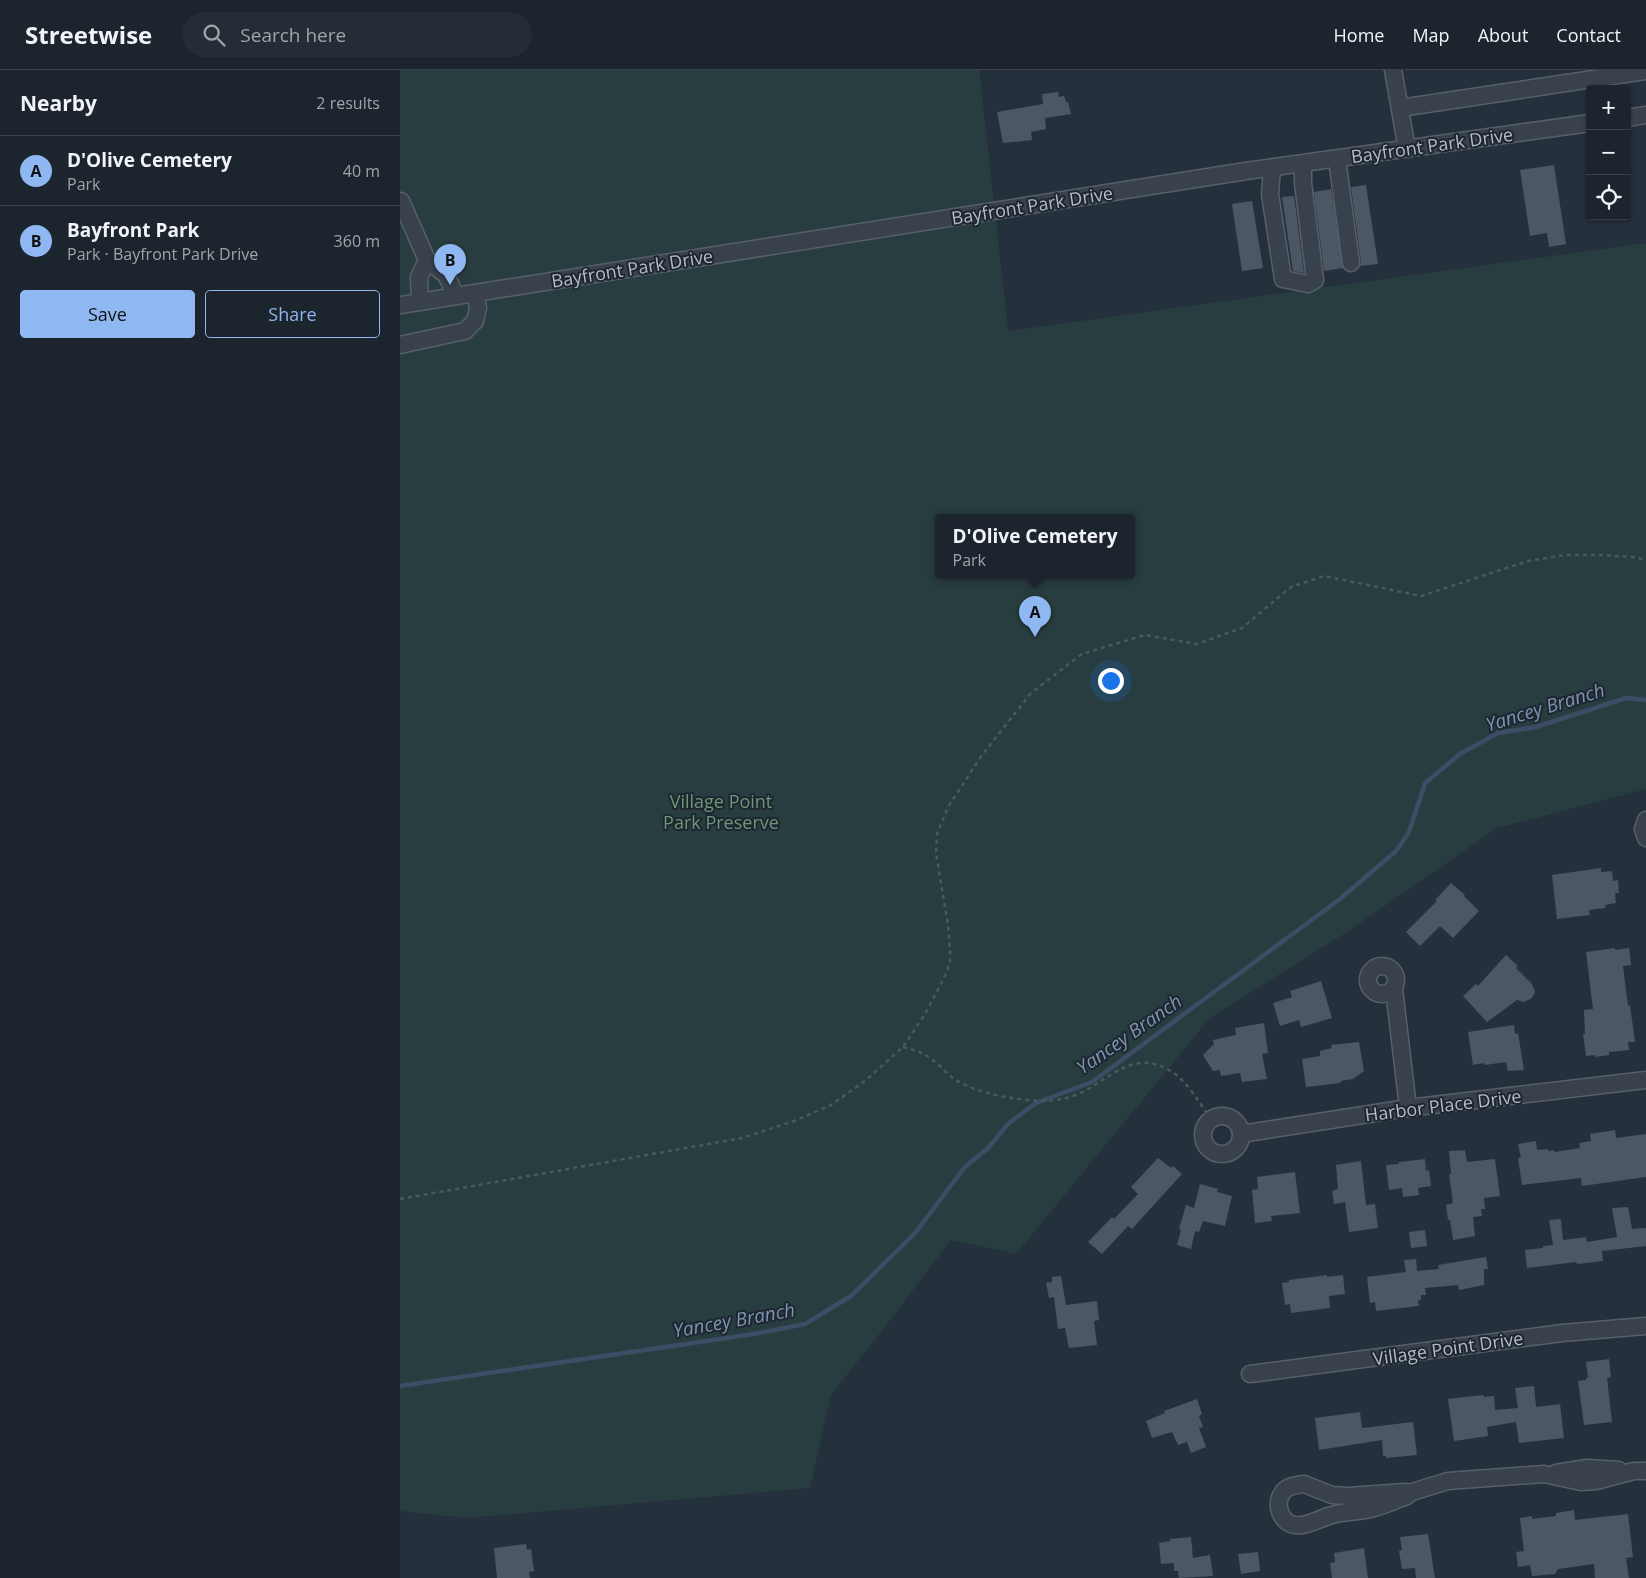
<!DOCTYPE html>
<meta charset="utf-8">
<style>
:root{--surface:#1c242e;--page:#252c36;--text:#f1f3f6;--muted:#a0a4aa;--line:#3a414a;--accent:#8fb7f2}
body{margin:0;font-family:"Open Sans",sans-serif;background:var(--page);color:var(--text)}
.controls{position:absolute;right:15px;top:15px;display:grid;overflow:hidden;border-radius:5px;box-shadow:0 1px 4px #0004}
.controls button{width:45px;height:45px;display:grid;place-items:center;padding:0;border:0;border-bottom:1px solid var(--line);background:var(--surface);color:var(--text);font:25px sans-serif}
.you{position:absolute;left:710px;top:610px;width:18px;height:18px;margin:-12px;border:4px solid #fff;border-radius:50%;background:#1a73e8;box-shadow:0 0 0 8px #1a73e833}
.badge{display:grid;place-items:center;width:32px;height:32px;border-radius:50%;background:var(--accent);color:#111;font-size:16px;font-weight:700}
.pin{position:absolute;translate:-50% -41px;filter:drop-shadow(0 1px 2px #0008)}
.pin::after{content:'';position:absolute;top:26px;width:18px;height:15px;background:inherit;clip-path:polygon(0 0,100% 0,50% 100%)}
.popup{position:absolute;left:535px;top:444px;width:200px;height:65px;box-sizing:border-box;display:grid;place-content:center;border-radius:5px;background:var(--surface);filter:drop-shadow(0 1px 4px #0005);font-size:16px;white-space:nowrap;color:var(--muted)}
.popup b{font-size:19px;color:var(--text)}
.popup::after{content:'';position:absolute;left:50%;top:100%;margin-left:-10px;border:10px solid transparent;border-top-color:var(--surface)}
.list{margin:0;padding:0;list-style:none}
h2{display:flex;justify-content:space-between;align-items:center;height:65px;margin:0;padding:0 20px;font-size:21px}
h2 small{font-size:16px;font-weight:400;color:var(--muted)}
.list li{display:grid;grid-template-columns:32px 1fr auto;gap:15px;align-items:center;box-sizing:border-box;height:70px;padding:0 20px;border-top:1px solid var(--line)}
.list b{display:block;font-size:19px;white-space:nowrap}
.list p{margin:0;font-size:16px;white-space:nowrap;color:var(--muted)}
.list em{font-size:16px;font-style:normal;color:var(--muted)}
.actions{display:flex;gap:10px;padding:15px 20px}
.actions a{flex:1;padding:11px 0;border:1px solid var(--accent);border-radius:5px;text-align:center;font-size:18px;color:var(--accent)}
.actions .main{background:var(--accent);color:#111}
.icon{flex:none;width:28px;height:28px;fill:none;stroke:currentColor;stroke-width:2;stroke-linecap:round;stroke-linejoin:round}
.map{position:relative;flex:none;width:1246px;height:1508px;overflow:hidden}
header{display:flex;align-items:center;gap:30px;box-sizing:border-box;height:70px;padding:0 25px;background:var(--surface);border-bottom:1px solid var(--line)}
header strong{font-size:24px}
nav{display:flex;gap:28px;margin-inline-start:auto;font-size:18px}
.search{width:350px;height:45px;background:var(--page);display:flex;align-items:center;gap:12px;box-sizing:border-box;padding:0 18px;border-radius:28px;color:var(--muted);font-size:19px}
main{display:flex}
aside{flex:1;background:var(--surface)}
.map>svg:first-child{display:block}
</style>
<header>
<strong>Streetwise</strong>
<div class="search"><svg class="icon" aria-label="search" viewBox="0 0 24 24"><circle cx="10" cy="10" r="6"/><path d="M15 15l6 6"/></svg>Search here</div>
<nav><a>Home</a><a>Map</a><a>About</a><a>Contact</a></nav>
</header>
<main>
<aside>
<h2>Nearby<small>2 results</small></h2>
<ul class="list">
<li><span class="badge">A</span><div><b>D'Olive Cemetery</b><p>Park</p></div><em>40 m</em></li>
<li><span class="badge">B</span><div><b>Bayfront Park</b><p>Park · Bayfront Park Drive</p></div><em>360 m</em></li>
</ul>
<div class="actions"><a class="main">Save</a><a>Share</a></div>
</aside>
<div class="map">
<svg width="1246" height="1508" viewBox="0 0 1246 1508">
<rect width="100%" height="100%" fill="#25303d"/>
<path fill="#283d3f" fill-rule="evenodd" d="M0,0H579L608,261L1246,173V719L1097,758L950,860L810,948L616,1184L551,1170L495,1244L431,1325L410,1418L68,1448L0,1441ZM539,448H731V506H539Z"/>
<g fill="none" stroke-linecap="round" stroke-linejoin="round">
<polyline stroke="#3c4d65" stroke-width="4.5" points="0,1316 354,1264 405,1254 451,1226 515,1163 565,1097 588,1078 609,1053 636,1033 692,1012 940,829 996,781 1009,762 1025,713 1060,684 1098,663 1136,657 1226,628 1246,630"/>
</g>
<g fill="#4b5765">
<polygon points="658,22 659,27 664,26 666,32 668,32 671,44 645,48 646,59 631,62 632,70 603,73 597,42 643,34 642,24"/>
<polygon points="1154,95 1166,174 1149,177 1147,163 1130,166 1120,100"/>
<polygon points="966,115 978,194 960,196 961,192 951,117"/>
<polygon points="931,119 943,198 924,201 914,122"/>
<polygon points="894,126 904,203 893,201 882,127"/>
<polygon points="852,131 863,198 842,201 832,134"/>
<polygon points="1201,798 1201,802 1212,801 1213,811 1218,810 1219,823 1215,823 1216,833 1205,835 1206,838 1189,840 1190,845 1157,849 1152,805"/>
<polygon points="1051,813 1065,825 1064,826 1079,841 1053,868 1040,856 1020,876 1006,862 1037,831 1035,830"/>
<polygon points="1215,878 1215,880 1229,878 1231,895 1223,896 1228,936 1230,935 1235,972 1228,972 1229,980 1209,982 1209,985 1195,987 1195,985 1186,986 1183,964 1185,964 1184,940 1193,939 1186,882"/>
<polygon points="1106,885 1118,896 1116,898 1132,914 1135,922 1132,928 1124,932 1117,930 1087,952 1063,926 1076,914 1078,916"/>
<polygon points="921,911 932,948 901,957 899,950 880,956 873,933 892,927 890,921"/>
<polygon points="864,953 868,983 862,984 867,1009 842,1012 840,1003 821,1006 820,1000 813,1001 803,985 814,974 813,970 836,965 835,958"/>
<polygon points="1114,955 1115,964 1118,963 1124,1000 1108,1001 1106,992 1085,995 1084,993 1073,995 1068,962"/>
<polygon points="959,972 964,1001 953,1009 941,1011 940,1013 906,1017 902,989 920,986 920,981 932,978 931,975"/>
<polygon points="1215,1060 1216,1068 1246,1064 1246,1107 1182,1116 1181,1108 1122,1115 1118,1088 1121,1088 1118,1074 1136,1071 1137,1080 1148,1079 1148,1081 1154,1080 1154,1082 1180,1078 1179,1073 1191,1071 1190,1064"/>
<polygon points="1065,1080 1067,1092 1095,1089 1100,1126 1084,1128 1085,1139 1081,1139 1082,1146 1073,1147 1075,1166 1053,1170 1050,1150 1048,1150 1046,1135 1053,1133 1049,1104 1051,1104 1049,1081"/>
<polygon points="758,1088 771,1098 773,1096 782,1104 732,1159 728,1156 702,1184 688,1172 712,1147 714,1149 738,1124 731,1117"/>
<polygon points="1025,1089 1026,1101 1029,1100 1031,1116 1018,1118 1019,1125 1003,1127 1002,1118 989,1120 986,1095 999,1094 999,1092"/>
<polygon points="961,1091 966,1135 975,1134 978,1158 949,1162 945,1132 934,1134 932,1121 938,1119 936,1095"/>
<polygon points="895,1102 900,1143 871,1146 872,1151 855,1153 852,1120 858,1119 857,1107"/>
<polygon points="800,1114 818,1119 817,1122 832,1126 825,1156 803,1151 799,1162 795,1161 791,1179 777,1175 781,1160 779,1159 786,1135 794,1138"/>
<polygon points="1228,1137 1232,1159 1246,1158 1246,1176 1202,1181 1203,1191 1177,1194 1176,1192 1127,1198 1125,1180 1143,1178 1143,1176 1153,1175 1149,1150 1160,1149 1161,1150 1163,1170 1186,1167 1187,1172 1217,1167 1212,1138"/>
<polygon points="1025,1160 1027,1176 1011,1178 1009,1162"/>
<polygon points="1086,1187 1088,1199 1084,1199 1084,1215 1059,1220 1058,1215 1025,1218 1026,1225 1021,1225 1021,1230 1018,1230 1019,1236 976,1241 975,1232 970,1233 967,1207 1006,1202 1004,1190 1016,1189 1017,1201 1039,1199 1038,1195"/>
<polygon points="927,1205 927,1207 943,1205 945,1224 929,1226 930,1238 891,1243 890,1234 885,1235 882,1213 889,1212 889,1210"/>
<polygon points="661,1206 666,1235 697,1231 699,1250 694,1251 697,1275 669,1278 665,1258 658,1259 654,1227 649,1228 646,1213 652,1212 652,1207"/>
<polygon points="1209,1289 1211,1307 1207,1308 1212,1352 1184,1355 1178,1311 1186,1310 1186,1308 1188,1308 1186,1292"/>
<polygon points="1134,1316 1136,1337 1160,1334 1164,1368 1119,1373 1116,1352 1087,1357 1088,1366 1054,1371 1048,1329 1083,1325 1084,1327 1094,1326 1095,1340 1118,1338 1115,1318"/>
<polygon points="797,1329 802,1344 799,1346 803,1357 799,1358 806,1377 791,1383 787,1372 778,1375 772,1362 752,1368 746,1351 765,1343 764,1341"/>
<polygon points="960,1342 962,1358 1013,1352 1017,1385 986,1388 986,1386 983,1386 982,1370 919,1380 915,1348"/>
<polygon points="1174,1440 1175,1450 1228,1444 1233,1487 1226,1488 1229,1508 1195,1508 1194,1494 1158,1499 1155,1504 1132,1506 1130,1495 1118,1497 1116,1482 1124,1481 1120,1448 1132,1446 1132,1449 1156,1446 1156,1443"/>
<polygon points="1028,1464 1035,1508 1016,1508 1015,1498 1002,1499 999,1481 1002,1480 1000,1467"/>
<polygon points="791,1467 793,1488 810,1485 813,1506 779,1508 778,1501 774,1501 774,1493 761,1494 759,1473 770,1471 770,1469"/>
<polygon points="126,1474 127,1480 131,1479 134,1501 129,1502 130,1508 97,1508 94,1478"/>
<polygon points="964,1478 968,1508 932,1508 930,1493 935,1492 934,1483"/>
<polygon points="858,1482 860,1501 841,1504 838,1484"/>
</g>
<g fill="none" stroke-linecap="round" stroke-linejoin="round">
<g stroke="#575f6b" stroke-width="19">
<g id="minor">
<polyline points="993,0 1007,79"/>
<polyline points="1000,38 1246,1"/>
<polyline points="1227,48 1246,45"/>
<polyline points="937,89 951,193"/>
<polyline points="872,98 870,124 883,209 908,214 915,210 903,113 903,94"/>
<polyline points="1,131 27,190 46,205 56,226"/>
<polyline points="75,223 846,101 1190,53"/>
<polyline points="20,232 19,207 27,190"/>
<polyline points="0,235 75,223 78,238 75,251 65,261 0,275"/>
<polyline points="1246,750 1243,759 1246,768"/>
<circle cx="982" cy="910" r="14"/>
<polyline points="994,919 1008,1038"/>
<circle cx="822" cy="1065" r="19"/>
<polyline points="841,1064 1008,1038 1246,1010"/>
<polyline points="850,1304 1162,1263 1246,1256"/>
<polyline points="1156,1403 1187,1398 1219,1400"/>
<path d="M904,1414L932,1425L948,1426L1005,1422L1009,1423L1007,1426C996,1430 985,1435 974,1438C960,1442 946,1441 932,1445C920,1448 907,1457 895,1455C880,1453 874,1433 883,1422C887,1416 897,1415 904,1414Z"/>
<polyline points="1009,1423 1048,1411 1144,1404 1181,1412 1196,1411 1234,1401 1246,1401"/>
</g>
</g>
<g stroke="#475a5d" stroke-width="2.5" stroke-dasharray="4 4" stroke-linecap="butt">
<path d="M503,977C515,980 525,983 534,991C541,996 547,1004 554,1009C573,1021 597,1026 619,1029C639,1032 657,1032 676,1025C708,1012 731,978 769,1000C787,1010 799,1033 811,1049"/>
<polyline points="0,1129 342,1068 394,1051 431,1035 465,1011 503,977 525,944 544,908 550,893 550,879 548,855 536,783 537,764 548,737 582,685 631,623 682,584 745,565 797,574 842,558 891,517 924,506 1021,526 1128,491 1165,485 1200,485 1233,487 1246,490"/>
</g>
<use href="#minor" stroke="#39414d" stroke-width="16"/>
</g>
<g text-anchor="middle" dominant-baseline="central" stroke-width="4" stroke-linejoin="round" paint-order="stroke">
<g font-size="18" fill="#b5bcc8" stroke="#1e2632">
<text transform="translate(1032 75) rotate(-8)">Bayfront Park Drive</text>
<text transform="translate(632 135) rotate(-9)">Bayfront Park Drive</text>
<text transform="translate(232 198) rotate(-9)">Bayfront Park Drive</text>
<text transform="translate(1043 1035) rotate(-7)">Harbor Place Drive</text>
<text transform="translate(1048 1278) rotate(-8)">Village Point Drive</text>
</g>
<g font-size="18" fill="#6d9876" stroke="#1e2632">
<text x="321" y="731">Village Point<tspan x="321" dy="21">Park Preserve</tspan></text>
</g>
<g font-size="19" font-style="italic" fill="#7e93ae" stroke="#1e2632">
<text transform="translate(1145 637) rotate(-17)">Yancey Branch</text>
<text transform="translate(729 964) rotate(-35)">Yancey Branch</text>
<text transform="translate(334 1250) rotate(-10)">Yancey Branch</text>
</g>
</g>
</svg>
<div class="controls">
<button>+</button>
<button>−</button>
<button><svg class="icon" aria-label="locate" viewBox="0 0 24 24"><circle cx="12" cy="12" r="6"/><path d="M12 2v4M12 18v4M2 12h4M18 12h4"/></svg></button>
</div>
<div class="you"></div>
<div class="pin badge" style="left:635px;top:567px">A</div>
<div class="popup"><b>D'Olive Cemetery</b>Park</div>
<div class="pin badge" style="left:50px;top:215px">B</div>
</div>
</main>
